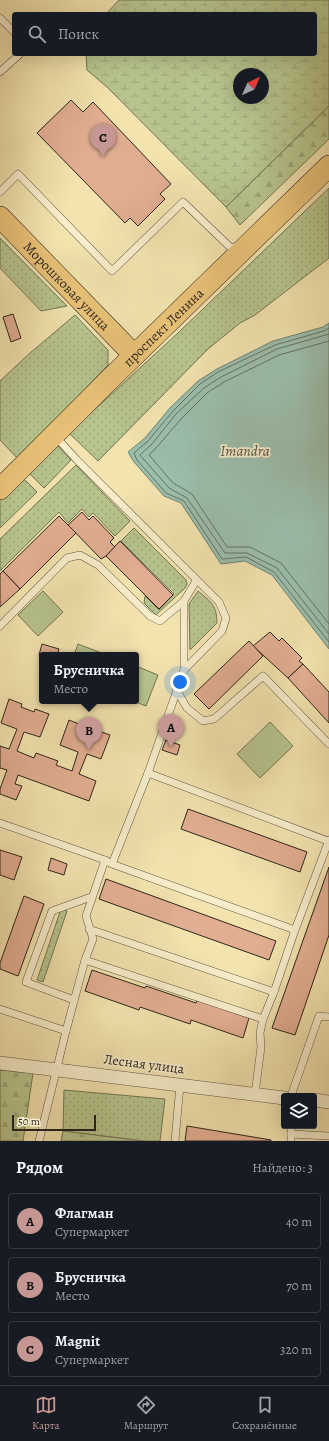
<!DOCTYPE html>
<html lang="ru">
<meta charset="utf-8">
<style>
:root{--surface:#171b24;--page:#20242c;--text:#f1f3f6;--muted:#9ea1a6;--line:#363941;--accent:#c59692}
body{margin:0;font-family:Alegreya,serif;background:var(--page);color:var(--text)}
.controls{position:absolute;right:12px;bottom:12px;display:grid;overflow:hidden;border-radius:4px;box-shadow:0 4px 16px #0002}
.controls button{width:36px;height:36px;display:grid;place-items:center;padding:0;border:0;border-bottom:1px solid var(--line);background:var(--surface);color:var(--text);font:20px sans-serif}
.compass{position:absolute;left:233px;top:68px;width:36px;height:36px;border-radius:50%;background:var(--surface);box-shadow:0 4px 16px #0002;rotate:45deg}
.scale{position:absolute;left:12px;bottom:10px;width:84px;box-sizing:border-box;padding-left:4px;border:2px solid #2e261c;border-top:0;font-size:11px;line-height:14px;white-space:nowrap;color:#2e261c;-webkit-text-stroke:3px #f7edcb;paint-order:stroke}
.you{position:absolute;left:180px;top:682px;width:14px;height:14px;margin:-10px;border:3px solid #fff;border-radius:50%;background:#1a73e8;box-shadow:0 0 0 6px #1a73e833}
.badge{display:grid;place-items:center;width:26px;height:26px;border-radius:50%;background:var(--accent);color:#111;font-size:13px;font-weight:700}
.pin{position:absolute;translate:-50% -33px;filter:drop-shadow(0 1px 2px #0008)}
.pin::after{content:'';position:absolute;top:21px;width:14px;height:12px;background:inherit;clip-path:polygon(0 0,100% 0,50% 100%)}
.popup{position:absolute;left:39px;top:652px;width:100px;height:52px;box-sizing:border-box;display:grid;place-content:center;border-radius:4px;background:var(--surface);filter:drop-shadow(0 1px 3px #0005);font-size:13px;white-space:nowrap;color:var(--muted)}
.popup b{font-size:15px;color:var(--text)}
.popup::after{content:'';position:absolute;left:50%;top:100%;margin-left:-8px;border:8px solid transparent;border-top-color:var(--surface)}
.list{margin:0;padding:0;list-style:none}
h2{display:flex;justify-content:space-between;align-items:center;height:52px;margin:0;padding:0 16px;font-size:17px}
h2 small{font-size:13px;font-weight:400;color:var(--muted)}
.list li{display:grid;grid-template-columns:26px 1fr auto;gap:12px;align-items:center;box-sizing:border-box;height:56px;margin:0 8px 8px;padding:0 8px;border:1px solid var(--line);border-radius:4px}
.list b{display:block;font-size:15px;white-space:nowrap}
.list p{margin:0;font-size:13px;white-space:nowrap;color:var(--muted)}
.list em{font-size:13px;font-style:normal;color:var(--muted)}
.icon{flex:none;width:22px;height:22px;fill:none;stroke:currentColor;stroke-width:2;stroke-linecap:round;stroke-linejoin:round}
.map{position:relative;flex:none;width:329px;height:1141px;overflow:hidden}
.search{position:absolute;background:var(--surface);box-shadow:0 4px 16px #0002;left:12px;right:12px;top:12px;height:44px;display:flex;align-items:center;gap:10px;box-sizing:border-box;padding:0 14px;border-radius:4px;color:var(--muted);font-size:15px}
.sheet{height:244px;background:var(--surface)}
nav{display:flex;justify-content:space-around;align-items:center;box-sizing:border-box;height:56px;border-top:1px solid var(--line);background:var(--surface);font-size:11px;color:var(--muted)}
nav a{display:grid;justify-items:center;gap:2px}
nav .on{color:var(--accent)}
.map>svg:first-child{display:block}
</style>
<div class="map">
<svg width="329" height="1141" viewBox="0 0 329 1141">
<defs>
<pattern id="grass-dots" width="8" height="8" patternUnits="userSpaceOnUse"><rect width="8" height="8" fill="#b7c48d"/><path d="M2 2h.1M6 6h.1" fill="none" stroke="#9ea879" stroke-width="1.8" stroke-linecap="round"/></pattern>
<pattern id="forest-firs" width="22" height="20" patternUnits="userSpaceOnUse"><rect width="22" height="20" fill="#b7c48d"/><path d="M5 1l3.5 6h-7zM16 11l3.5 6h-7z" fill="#9ea879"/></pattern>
<pattern id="wetland-marsh" width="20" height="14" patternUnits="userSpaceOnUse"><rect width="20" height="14" fill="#b7c48d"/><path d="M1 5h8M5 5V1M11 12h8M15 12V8" fill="none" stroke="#9ea879"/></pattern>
</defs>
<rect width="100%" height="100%" fill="#f2e3af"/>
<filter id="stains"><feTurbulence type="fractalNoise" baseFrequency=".005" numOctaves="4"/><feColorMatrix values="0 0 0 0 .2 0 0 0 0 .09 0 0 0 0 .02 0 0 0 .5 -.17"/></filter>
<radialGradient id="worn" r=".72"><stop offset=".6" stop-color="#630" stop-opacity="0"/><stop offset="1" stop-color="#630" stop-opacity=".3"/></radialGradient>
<g fill="url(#grass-dots)" stroke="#727554">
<polygon points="329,188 329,258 255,315 240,323 208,349 98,461 69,433 178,333"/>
<polygon points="0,238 67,306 41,311 0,268"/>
<polygon points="75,315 108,350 108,365 18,459 0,440 0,381 30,353"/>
<polygon points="55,443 71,460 44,488 27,471"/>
<polygon points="76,465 130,521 115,536 93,513 89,517 82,509 68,523 59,512 0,571 0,539"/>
<polygon points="22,477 37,492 0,528 0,499"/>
<polygon points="134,528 186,580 187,584 185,588 156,615 144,603 145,596 159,610 174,594 121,541"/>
<path d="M198,591C211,602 217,605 217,623L190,650L189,604Z"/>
<polygon points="61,909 67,911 43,982 37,980"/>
<polygon points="64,1090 165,1099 160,1141 143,1141 63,1131"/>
</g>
<g fill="url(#forest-firs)" stroke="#727554">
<polygon points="329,106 329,139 240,225 226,207"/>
<polygon points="0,1070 33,1073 23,1141 0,1141"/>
<polygon points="63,1131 143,1141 61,1141"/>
</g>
<path fill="url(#wetland-marsh)" stroke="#727554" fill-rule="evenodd" d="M119,0H329V106L226,207L107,87L87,70L86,54H315V14H106ZM239,74H263V98H239Z"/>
<g fill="#b7c48d" stroke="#727554">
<polygon points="43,591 63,612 38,636 18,615"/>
<polygon points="78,644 107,655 74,655"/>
<polygon points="136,666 158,675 146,706 133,701 136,701"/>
<polygon points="270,722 293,746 260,778 237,754"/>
</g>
<polygon fill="#9bbeac" stroke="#6f8172" points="329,323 329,649 272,575 245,561 221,564 181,503 164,496 134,462 128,452 145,438 170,408 198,381 217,369 273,341 323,327"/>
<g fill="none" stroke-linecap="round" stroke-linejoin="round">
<g stroke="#647264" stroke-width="1">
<polyline points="329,328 324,331 275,345 218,372 200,384 173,411 148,441 134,453 137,460 166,493 184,501 222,559 246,557 274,572 329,642"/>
<polyline points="329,334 277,349 221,377 204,388 176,414 152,444 140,455 169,488 187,498 225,553 247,553 277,568 329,634"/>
<polyline points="329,341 279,355 224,382 207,393 181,419 156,448 149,455 173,483 192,494 227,547 250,547 281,563 329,624"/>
</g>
</g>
<g fill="#e1ae91" stroke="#2e261c">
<polygon points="71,100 83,112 93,102 171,184 160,194 165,199 138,226 130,218 125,223 37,133"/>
<polygon points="13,314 21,338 11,342 3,317"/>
<polygon points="82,512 89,520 93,516 114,538 110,542 115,547 106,556 101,559 68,525"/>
<polygon points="59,516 76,533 20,589 3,571"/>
<polygon points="120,541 173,595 159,609 106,556"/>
<polygon points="3,571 20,589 0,607 0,574"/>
<polygon points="270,632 279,641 282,638 302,658 299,661 303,664 288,678 253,646"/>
<polygon points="249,641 263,656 209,709 194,694"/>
<polygon points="42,644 59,649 57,655 39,655"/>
<polygon points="303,664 329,692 329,723 288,678"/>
<polygon points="9,699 22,704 21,707 34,712 35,709 49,714 40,737 24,732 17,751 34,758 36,753 58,761 56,765 72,771 78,752 60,745 69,720 84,726 83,729 95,733 96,730 110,735 101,759 87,754 79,774 96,781 89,801 18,775 15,784 22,786 16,800 0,794 0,789 7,770 0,768 0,746 9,749 17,729 1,723"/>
<polygon points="166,740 180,745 177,755 162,750"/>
<polygon points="188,809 307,852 300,872 181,829"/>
<polygon points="0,850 22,857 14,880 0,875"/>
<polygon points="51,858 67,864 64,875 48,870"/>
<polygon points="329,867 329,935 295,1035 272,1028"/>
<polygon points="106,879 276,941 269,960 99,899"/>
<polygon points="24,896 44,904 18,976 0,969 0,963"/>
<polygon points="92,970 145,988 146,986 196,1003 197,1000 249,1018 243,1038 191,1020 190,1024 140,1007 139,1010 85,991"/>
<polygon points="187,1126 271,1140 271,1141 185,1141"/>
</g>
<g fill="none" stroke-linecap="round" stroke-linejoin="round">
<g stroke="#5f5541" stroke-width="8">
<g id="service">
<polyline points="0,18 14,32"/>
<polyline points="0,72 20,54"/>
<polyline points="0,192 18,174 112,271 183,202 231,248 239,245"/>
<polyline points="55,436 77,460 219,602 226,618 222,631 184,670"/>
<polyline points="0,626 67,558 80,555 98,565 150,616 160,621 184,601 196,581"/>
<polyline points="176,689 187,708 203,721 214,719 263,676 329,744"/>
<polyline points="148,773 328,841"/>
<polyline points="0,823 105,860 112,864 295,930"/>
<polyline points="112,864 148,773 184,670 184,601"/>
<polyline points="89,929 274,992"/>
<polyline points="85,960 263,1019"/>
<polyline points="74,1000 26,982 52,911 91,897"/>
<polyline points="0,1009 66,1031"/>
<polyline points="255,1094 261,1047 260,1033 263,1019 274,992 295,930 329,840"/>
<polyline points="291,1096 319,1016 329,1017"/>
<polyline points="291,1134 329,1136"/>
<polyline points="39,1141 66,1031 85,960 93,939 86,916 105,860"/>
<polyline points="175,1141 180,1085"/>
<polyline points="291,1141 291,1126"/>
</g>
</g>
<g stroke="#5f5541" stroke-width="14">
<g id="minor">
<polyline points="0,1063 284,1098"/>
<polyline points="314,1100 329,1102"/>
</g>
</g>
<g stroke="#2e261c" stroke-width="22">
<g id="primary">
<path id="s1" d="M0,217L134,355"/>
<path id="s2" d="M0,489L112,377L329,166"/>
</g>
</g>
<use href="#service" stroke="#f7edcb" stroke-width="7"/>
<use href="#minor" stroke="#f7edcb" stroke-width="13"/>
<use href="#primary" stroke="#e9c278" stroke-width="21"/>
</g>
<g text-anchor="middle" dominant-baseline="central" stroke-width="3.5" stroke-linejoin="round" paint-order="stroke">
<g font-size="14" fill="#2e261c" stroke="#f7edcb">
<text stroke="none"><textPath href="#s1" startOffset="96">Морошковая улица</textPath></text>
<text stroke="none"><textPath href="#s2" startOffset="230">проспект Ленина</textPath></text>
<text transform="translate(144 1064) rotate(7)">Лесная улица</text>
</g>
<g font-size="15" font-style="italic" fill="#4f5447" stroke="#f7edcb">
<text x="245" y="451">Imandra</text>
</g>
</g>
<rect width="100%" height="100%" filter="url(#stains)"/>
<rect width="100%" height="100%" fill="url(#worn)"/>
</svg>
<div class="controls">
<button><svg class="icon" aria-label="layers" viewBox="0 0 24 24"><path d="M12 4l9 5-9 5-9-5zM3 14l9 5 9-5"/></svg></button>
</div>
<svg class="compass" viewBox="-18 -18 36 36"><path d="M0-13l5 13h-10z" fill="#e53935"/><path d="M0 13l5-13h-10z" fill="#9ea1a6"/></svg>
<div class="scale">50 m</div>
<div class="you"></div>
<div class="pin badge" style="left:171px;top:747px">A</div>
<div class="pin badge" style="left:89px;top:750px">B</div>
<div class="popup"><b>Брусничка</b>Место</div>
<div class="pin badge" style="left:103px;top:157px">C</div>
<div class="search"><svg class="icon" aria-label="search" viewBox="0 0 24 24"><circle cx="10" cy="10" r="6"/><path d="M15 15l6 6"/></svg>Поиск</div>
</div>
<section class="sheet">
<h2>Рядом<small>Найдено: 3</small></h2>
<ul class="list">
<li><span class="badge">A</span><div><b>Флагман</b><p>Супермаркет</p></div><em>40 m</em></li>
<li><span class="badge">B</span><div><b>Брусничка</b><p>Место</p></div><em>70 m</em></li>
<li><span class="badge">C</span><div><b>Magnit</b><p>Супермаркет</p></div><em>320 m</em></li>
</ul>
</section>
<nav>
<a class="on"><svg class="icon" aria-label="map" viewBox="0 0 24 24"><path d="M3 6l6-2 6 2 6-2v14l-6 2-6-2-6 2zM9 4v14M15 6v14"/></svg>Карта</a>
<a><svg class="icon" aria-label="directions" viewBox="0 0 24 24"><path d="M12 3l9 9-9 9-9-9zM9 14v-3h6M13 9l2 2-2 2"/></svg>Маршрут</a>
<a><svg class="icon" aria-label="saved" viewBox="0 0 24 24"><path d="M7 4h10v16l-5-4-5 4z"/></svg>Сохранённые</a>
</nav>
